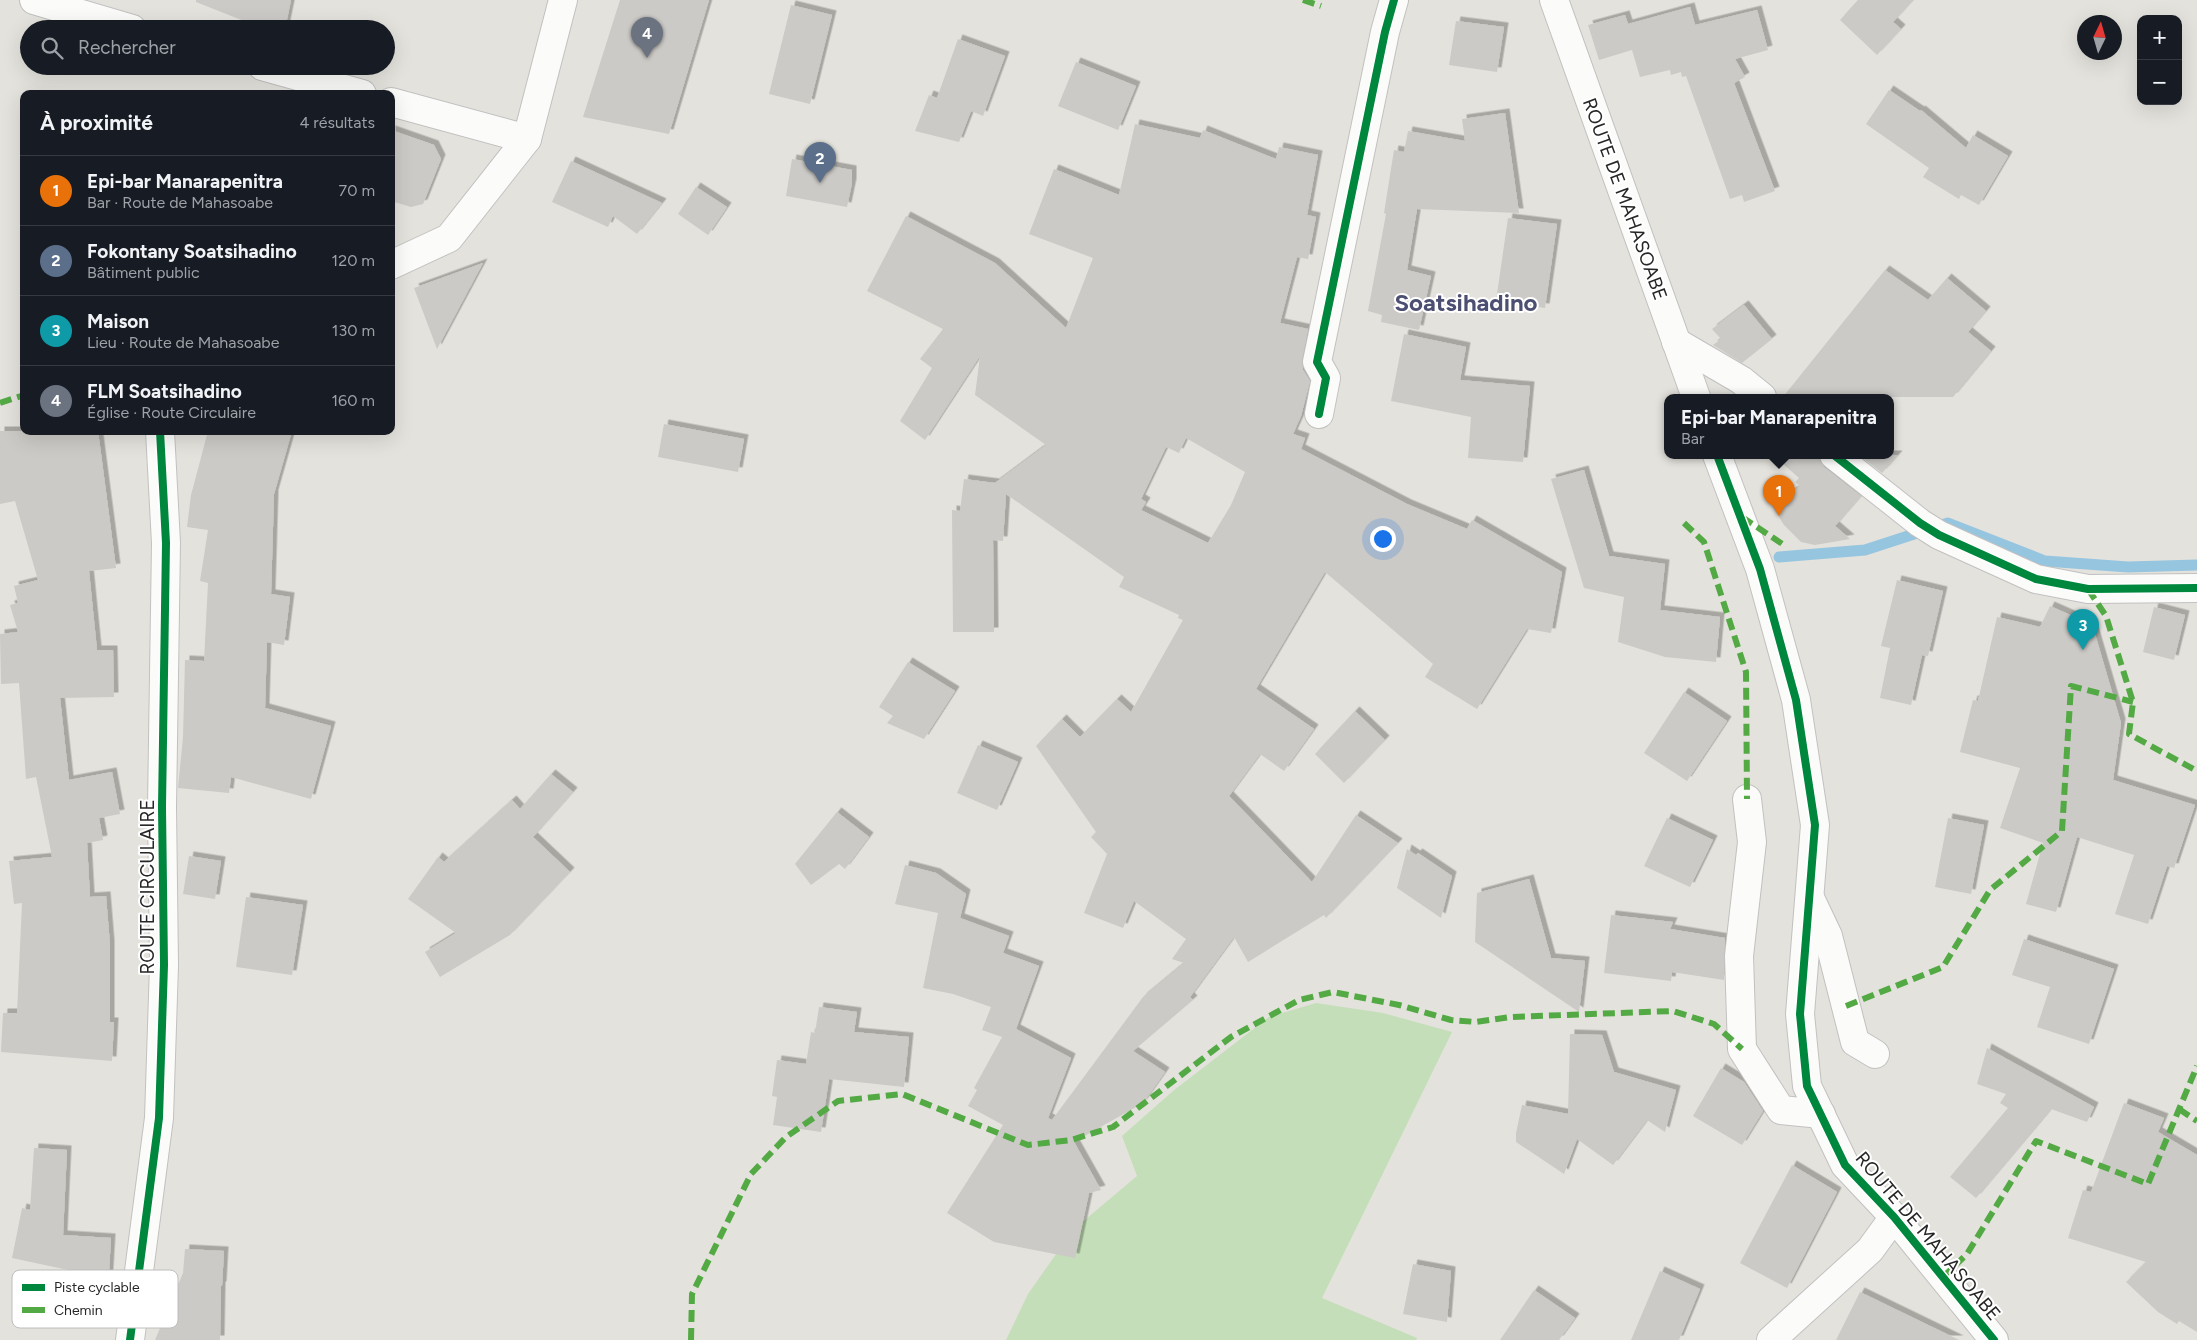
<!DOCTYPE html>
<html lang="fr">
<meta charset="utf-8">
<style>
:root{--surface:#171b24;--page:#242831;--text:#f1f3f6;--muted:#9ea1a6;--line:#363941;--accent:#7c3aed}
body{margin:0;font-family:Figtree,sans-serif;background:var(--page);color:var(--text)}
.controls{position:absolute;right:15px;top:15px;display:grid;overflow:hidden;border-radius:10px;box-shadow:0 5px 20px #0002}
.controls button{width:45px;height:45px;display:grid;place-items:center;padding:0;border:0;border-bottom:1px solid var(--line);background:var(--surface);color:var(--text);font:25px sans-serif}
.compass{position:absolute;left:2077px;top:15px;width:45px;height:45px;border-radius:50%;background:var(--surface);box-shadow:0 5px 20px #0002;rotate:5deg}
.you{position:absolute;left:1382px;top:538px;width:18px;height:18px;margin:-12px;border:4px solid #fff;border-radius:50%;background:#1a73e8;box-shadow:0 0 0 8px #1a73e833}
.badge{display:grid;place-items:center;width:32px;height:32px;border-radius:50%;background:var(--accent);color:#fff;font-size:16px;font-weight:700}
.pin{position:absolute;translate:-50% -41px;filter:drop-shadow(0 1px 2px #0008)}
.pin::after{content:'';position:absolute;top:26px;width:18px;height:15px;background:inherit;clip-path:polygon(0 0,100% 0,50% 100%)}
.popup{position:absolute;left:1664px;top:394px;width:230px;height:65px;box-sizing:border-box;display:grid;place-content:center;border-radius:10px;background:var(--surface);filter:drop-shadow(0 1px 4px #0005);font-size:16px;white-space:nowrap;color:var(--muted)}
.popup b{font-size:19px;color:var(--text)}
.popup::after{content:'';position:absolute;left:50%;top:100%;margin-left:-10px;border:10px solid transparent;border-top-color:var(--surface)}
.list{margin:0;padding:0;list-style:none}
h2{display:flex;justify-content:space-between;align-items:center;height:65px;margin:0;padding:0 20px;font-size:21px}
h2 small{font-size:16px;font-weight:400;color:var(--muted)}
.list li{display:grid;grid-template-columns:32px 1fr auto;gap:15px;align-items:center;box-sizing:border-box;height:70px;padding:0 20px;border-top:1px solid var(--line)}
.list b{display:block;font-size:19px;white-space:nowrap}
.list p{margin:0;font-size:16px;white-space:nowrap;color:var(--muted)}
.list em{font-size:16px;font-style:normal;color:var(--muted)}
.icon{flex:none;width:28px;height:28px;fill:none;stroke:currentColor;stroke-width:2;stroke-linecap:round;stroke-linejoin:round}
.map{position:relative;flex:none;width:2197px;height:1340px;overflow:hidden}
.search{position:absolute;background:var(--surface);box-shadow:0 5px 20px #0002;left:20px;top:20px;width:375px;height:55px;display:flex;align-items:center;gap:12px;box-sizing:border-box;padding:0 18px;border-radius:28px;color:var(--muted);font-size:19px}
.panel{position:absolute;background:var(--surface);box-shadow:0 5px 20px #0002;left:20px;top:90px;width:375px;height:345px;border-radius:10px}
.map>svg:first-child{display:block}
</style>
<div class="map">
<svg width="2197" height="1340" viewBox="0 0 2197 1340">
<defs>
<filter id="shadow"><feDropShadow dx="4.5" dy="-4.5" stdDeviation="0" flood-color="#0004"/></filter>
</defs>
<rect width="100%" height="100%" fill="#e4e2dc"/>
<polygon fill="#c3deb8" points="1316,1003 1383,1013 1452,1032 1322,1298 1417,1338 1416,1340 1006,1340 1028,1294 1073,1230 1137,1176 1122,1136 1173,1091 1269,1017"/>
<g fill="none" stroke-linecap="round" stroke-linejoin="round">
<polyline stroke="#96c5e0" stroke-width="11" points="1779,557 1865,550 1948,523 2045,561 2128,567 2197,565"/>
</g>
<g fill="#cccac6" fill-rule="evenodd" filter="url(#shadow)">
<polygon points="196,0 291,0 285,29 264,29 196,2"/>
<polygon points="620,0 709,0 669,134 583,117"/>
<polygon points="1858,0 1913,0 1893,22 1901,29 1877,55 1840,20"/>
<polygon points="791,5 832,15 810,104 769,94"/>
<polygon points="1690,7 1695,25 1757,10 1768,50 1735,59 1745,77 1734,83 1775,191 1744,202 1742,195 1730,199 1686,76 1682,77 1681,72 1671,75 1670,70 1640,77 1632,50 1599,60 1588,25 1625,15 1628,24"/>
<polygon points="1456,21 1504,27 1497,72 1449,65"/>
<polygon points="958,39 1005,56 983,116 971,111 959,142 915,131 929,95 937,98"/>
<polygon points="1076,62 1136,86 1118,130 1058,106"/>
<polygon points="1889,90 1920,111 1921,110 1966,148 1973,135 2008,156 1979,205 1961,195 1959,199 1923,177 1929,168 1866,124"/>
<polygon points="1505,113 1519,213 1417,209 1407,270 1431,276 1419,330 1381,322 1382,315 1368,311 1386,214 1384,213 1394,150 1404,152 1408,131 1465,141 1462,119"/>
<path d="M1135,124L1200,138L1203,130L1276,159L1279,147L1318,155L1307,215L1316,217L1308,259L1297,257L1280,323L1308,329L1302,360L1303,370L1310,381L1301,416L1293,434L1305,438L1301,449L1407,504L1467,529L1472,520L1562,572L1551,633L1527,629L1477,709L1425,677L1433,664L1325,572L1256,689L1314,729L1284,771L1260,754L1229,796L1312,882L1356,815L1398,843L1326,918L1324,915L1248,962L1234,937L1190,997L1193,1000L1133,1051L1165,1072L1143,1103L1074,1142L1101,1190L1089,1193L1075,1258L994,1242L947,1213L1003,1125L968,1106L977,1090L974,1088L1002,1037L982,1030L991,1007L953,994L923,988L938,913L895,904L905,865L936,873L966,894L960,918L1009,936L1003,953L1039,966L1016,1029L1071,1058L1048,1118L1052,1120L1143,997L1184,963L1172,959L1186,939L1134,901L1123,928L1084,913L1107,854L1091,837L1096,832L1036,746L1062,719L1080,737L1117,699L1131,712L1183,620L1178,618L1179,615L1119,587L1124,577L1006,494L1003,541L993,540L994,632H953L952,510L960,511L964,479L995,483L1046,445L975,395L980,356L925,440L900,421L932,368L920,359L943,329L867,291L906,216L995,263L1066,328L1093,258L1029,234L1054,169L1119,195ZM1186,438L1245,472L1231,505L1208,543L1141,510L1146,502L1141,499L1166,447L1179,453Z"/>
<polygon points="391,130 434,145 441,159 423,204 411,207 391,201"/>
<polygon points="792,159 852,170 852,183 847,207 786,196"/>
<polygon points="571,161 662,203 637,234 613,216 608,227 552,202"/>
<polygon points="696,187 727,207 708,235 678,214"/>
<polygon points="1508,218 1557,224 1545,308 1496,301"/>
<polygon points="483,263 437,349 414,288"/>
<polygon points="1885,270 1928,300 1947,278 1986,311 1968,332 1991,351 1953,397 1783,397"/>
<polygon points="1744,305 1772,339 1742,363 1713,345 1721,339 1712,329"/>
<polygon points="1404,334 1466,347 1460,380 1530,386 1523,462 1468,458 1471,417 1391,401"/>
<polygon points="664,424 744,439 738,472 658,457"/>
<polygon points="0,431 98,431 116,568 89,571 97,650 113,650 114,697 60,698 69,780 112,772 120,814 99,818 103,840 87,843 90,897 106,896 110,945 110,1022 114,1022 112,1061 1,1052 3,1013 17,1013 22,903 14,904 9,861 52,857 36,777 26,779 19,683 1,684 0,634 18,632 10,605 18,603 14,586 38,580 15,501 0,504"/>
<polygon points="208,431 292,431 274,494 271,594 290,597 284,645 267,642 265,708 331,726 311,799 231,777 229,793 178,788 183,737 185,660 204,661 208,583 200,581 208,530 187,527 191,495"/>
<polygon points="1773,455 1819,455 1820,461 1824,467 1861,496 1835,526 1850,539 1815,545 1801,542 1784,525 1772,506 1800,486 1795,482 1799,478"/>
<polygon points="1859,455 1898,455 1882,473"/>
<polygon points="1584,470 1609,556 1665,564 1660,610 1720,617 1716,662 1665,657 1618,642 1624,597 1584,588 1551,479"/>
<polygon points="1897,580 1943,591 1928,656 1922,655 1911,705 1880,698 1890,648 1881,646"/>
<polygon points="2050,606 2084,621 2093,627 2121,723 2113,780 2195,805 2174,868 2167,866 2148,924 2115,914 2134,855 2077,837 2056,912 2026,904 2043,843 2000,828 2020,768 1960,752 1973,700 1978,701 1997,617 2040,627"/>
<polygon points="2154,607 2185,615 2174,660 2143,652"/>
<polygon points="908,662 955,691 924,739 887,723 893,716 879,707"/>
<polygon points="1684,692 1727,721 1687,781 1644,753"/>
<polygon points="1355,711 1385,740 1344,783 1315,754"/>
<polygon points="978,745 1018,762 997,810 957,793"/>
<polygon points="551,774 573,792 533,837 570,872 510,935 440,977 425,952 456,933 408,899 438,857 444,862 512,800 520,809"/>
<polygon points="837,812 869,837 845,869 839,864 811,885 795,864"/>
<polygon points="1667,818 1713,840 1690,887 1644,866"/>
<polygon points="1948,818 1984,825 1971,894 1935,887"/>
<polygon points="1407,849 1416,855 1418,853 1452,876 1441,918 1397,888"/>
<polygon points="189,856 221,861 215,899 183,894"/>
<polygon points="1529,879 1551,958 1585,961 1579,1012 1475,942 1477,893"/>
<polygon points="246,897 303,905 292,975 236,967"/>
<polygon points="1611,915 1673,922 1670,929 1725,938 1724,980 1672,972 1671,981 1604,973"/>
<polygon points="2024,939 2114,969 2089,1044 2037,1027 2050,987 2012,975"/>
<polygon points="819,1007 857,1012 854,1032 909,1037 904,1087 829,1079 821,1132 773,1125 777,1097 772,1096 777,1060 806,1064 811,1032 815,1033"/>
<polygon points="1570,1034 1602,1035 1614,1072 1676,1090 1665,1132 1647,1120 1613,1165 1577,1139 1564,1174 1516,1142 1516,1133 1522,1105 1568,1114"/>
<polygon points="1987,1048 2094,1107 2087,1122 2051,1109 1976,1198 1950,1177 2008,1108 2000,1103 2006,1094 1977,1084"/>
<polygon points="1721,1068 1744,1082 1763,1111 1742,1145 1693,1116"/>
<polygon points="2124,1103 2164,1118 2158,1132 2197,1155 2197,1332 2179,1321 2177,1324 2158,1312 2126,1282 2146,1262 2068,1238 2083,1190 2091,1192"/>
<polygon points="34,1148 67,1150 63,1235 111,1238 107,1305 72,1302 73,1271 12,1258 22,1208 30,1210"/>
<polygon points="1792,1165 1837,1192 1787,1288 1740,1263"/>
<polygon points="185,1249 224,1251 222,1286 221,1286 220,1340 155,1340 183,1273"/>
<polygon points="1413,1264 1451,1271 1447,1322 1403,1314"/>
<polygon points="1660,1271 1700,1289 1679,1340 1631,1340"/>
<polygon points="1534,1290 1575,1318 1559,1340 1500,1340"/>
<polygon points="1860,1292 1959,1340 1836,1340"/>
</g>
<g fill="none" stroke-linecap="round" stroke-linejoin="round">
<g stroke="#c2c1c1" stroke-width="30">
<g id="minor">
<polyline points="34,0 132,29"/>
<polyline points="1554,0 1696,397"/>
<polyline points="262,66 362,94"/>
<polyline points="391,102 527,139"/>
<polyline points="391,265 449,238 527,139 563,0"/>
<polyline points="1676,342 1741,380 1762,397"/>
<polyline points="1319,414 1326,378 1317,362 1385,32 1394,0"/>
<polyline points="1717,455 1760,569 1796,700 1815,825 1800,1014 1807,1086 1845,1165 1894,1217 1994,1340"/>
<polyline points="1834,455 1920,523 1939,535 2036,579 2088,589 2197,588"/>
<polyline points="1747,799 1752,842 1739,956 1742,1049 1781,1110 1821,1114"/>
<polyline points="1810,898 1828,936 1855,1042 1875,1054"/>
<polyline points="130,1340 159,1118 164,965 162,807 166,543 160,431"/>
<polyline points="1771,1340 1870,1250 1894,1217"/>
</g>
</g>
<use href="#minor" stroke="#fbfbfa" stroke-width="28"/>
<g stroke="#53aa44" stroke-width="6" stroke-dasharray="12 6" stroke-linecap="butt">
<polyline points="1303,0 1321,6"/>
<polyline points="0,403 24,395"/>
<polyline points="1742,517 1784,545"/>
<polyline points="1684,523 1704,542 1746,672 1747,799"/>
<polyline points="2088,589 2106,616 2133,702 2129,734 2197,771"/>
<polyline points="1846,1006 1943,967 1990,890 2062,831 2071,686 2133,702"/>
<polyline points="2179,1109 2197,1121"/>
<polyline points="1942,1278 1967,1254 2036,1141 2148,1184 2197,1066"/>
<polyline points="691,1340 692,1294 751,1174 786,1137 838,1101 902,1094 1028,1145 1071,1140 1113,1127 1231,1037 1299,1000 1333,992 1399,1005 1451,1020 1476,1022 1510,1017 1673,1011 1714,1024 1742,1049"/>
</g>
<g stroke="#fff" stroke-width="11">
<g id="cycleway">
<polyline points="1319,414 1326,378 1317,362 1385,32 1394,0"/>
<polyline points="1717,455 1760,569 1796,700 1815,825 1800,1014 1807,1086 1845,1165 1894,1217 1994,1340"/>
<polyline points="1834,455 1920,523 1939,535 2036,579 2088,589 2197,588"/>
<polyline points="130,1340 159,1118 164,965 162,807 166,543 160,431"/>
</g>
</g>
<use href="#cycleway" stroke="#00873e" stroke-width="8"/>
</g>
<g text-anchor="middle" dominant-baseline="central" stroke-width="4" stroke-linejoin="round" paint-order="stroke">
<g font-size="19" fill="#262626" stroke="#fff">
<text transform="translate(1625 199) rotate(70)">ROUTE DE MAHASOABE</text>
<text transform="translate(147 887) rotate(-90)">ROUTE CIRCULAIRE</text>
<text transform="translate(1928 1236) rotate(50)">ROUTE DE MAHASOABE</text>
</g>
<g font-size="24" font-weight="bold" fill="#4c4e72" stroke="#fff">
<text x="1466" y="302">Soatsihadino</text>
</g>
</g>
<rect x="12" y="1270" width="166" height="58" rx="8" fill="#fff" stroke="#bebebe" stroke-width="1"/>
<rect x="22" y="1284" width="23" height="7" fill="#00873e"/>
<rect x="22" y="1307" width="23" height="6" fill="#53aa44"/>
<g font-size="14" fill="#262626">
<text x="54" y="1292">Piste cyclable</text>
<text x="54" y="1315">Chemin</text>
</g>
</svg>
<div class="controls">
<button>+</button>
<button>−</button>
</div>
<svg class="compass" viewBox="-18 -18 36 36"><path d="M0-13l5 13h-10z" fill="#e53935"/><path d="M0 13l5-13h-10z" fill="#9ea1a6"/></svg>
<div class="you"></div>
<div class="pin badge" style="left:1779px;top:516px;background:#e8710a">1</div>
<div class="popup"><b>Epi-bar Manarapenitra</b>Bar</div>
<div class="pin badge" style="left:820px;top:183px;background:#5c6f8a">2</div>
<div class="pin badge" style="left:2083px;top:650px;background:#0f9aa8">3</div>
<div class="pin badge" style="left:647px;top:58px;background:#6b7280">4</div>
<div class="search"><svg class="icon" aria-label="search" viewBox="0 0 24 24"><circle cx="10" cy="10" r="6"/><path d="M15 15l6 6"/></svg>Rechercher</div>
<section class="panel">
<h2>À proximité<small>4 résultats</small></h2>
<ul class="list">
<li><span class="badge" style="background:#e8710a">1</span><div><b>Epi-bar Manarapenitra</b><p>Bar · Route de Mahasoabe</p></div><em>70 m</em></li>
<li><span class="badge" style="background:#5c6f8a">2</span><div><b>Fokontany Soatsihadino</b><p>Bâtiment public</p></div><em>120 m</em></li>
<li><span class="badge" style="background:#0f9aa8">3</span><div><b>Maison</b><p>Lieu · Route de Mahasoabe</p></div><em>130 m</em></li>
<li><span class="badge" style="background:#6b7280">4</span><div><b>FLM Soatsihadino</b><p>Église · Route Circulaire</p></div><em>160 m</em></li>
</ul>
</section>
</div>
